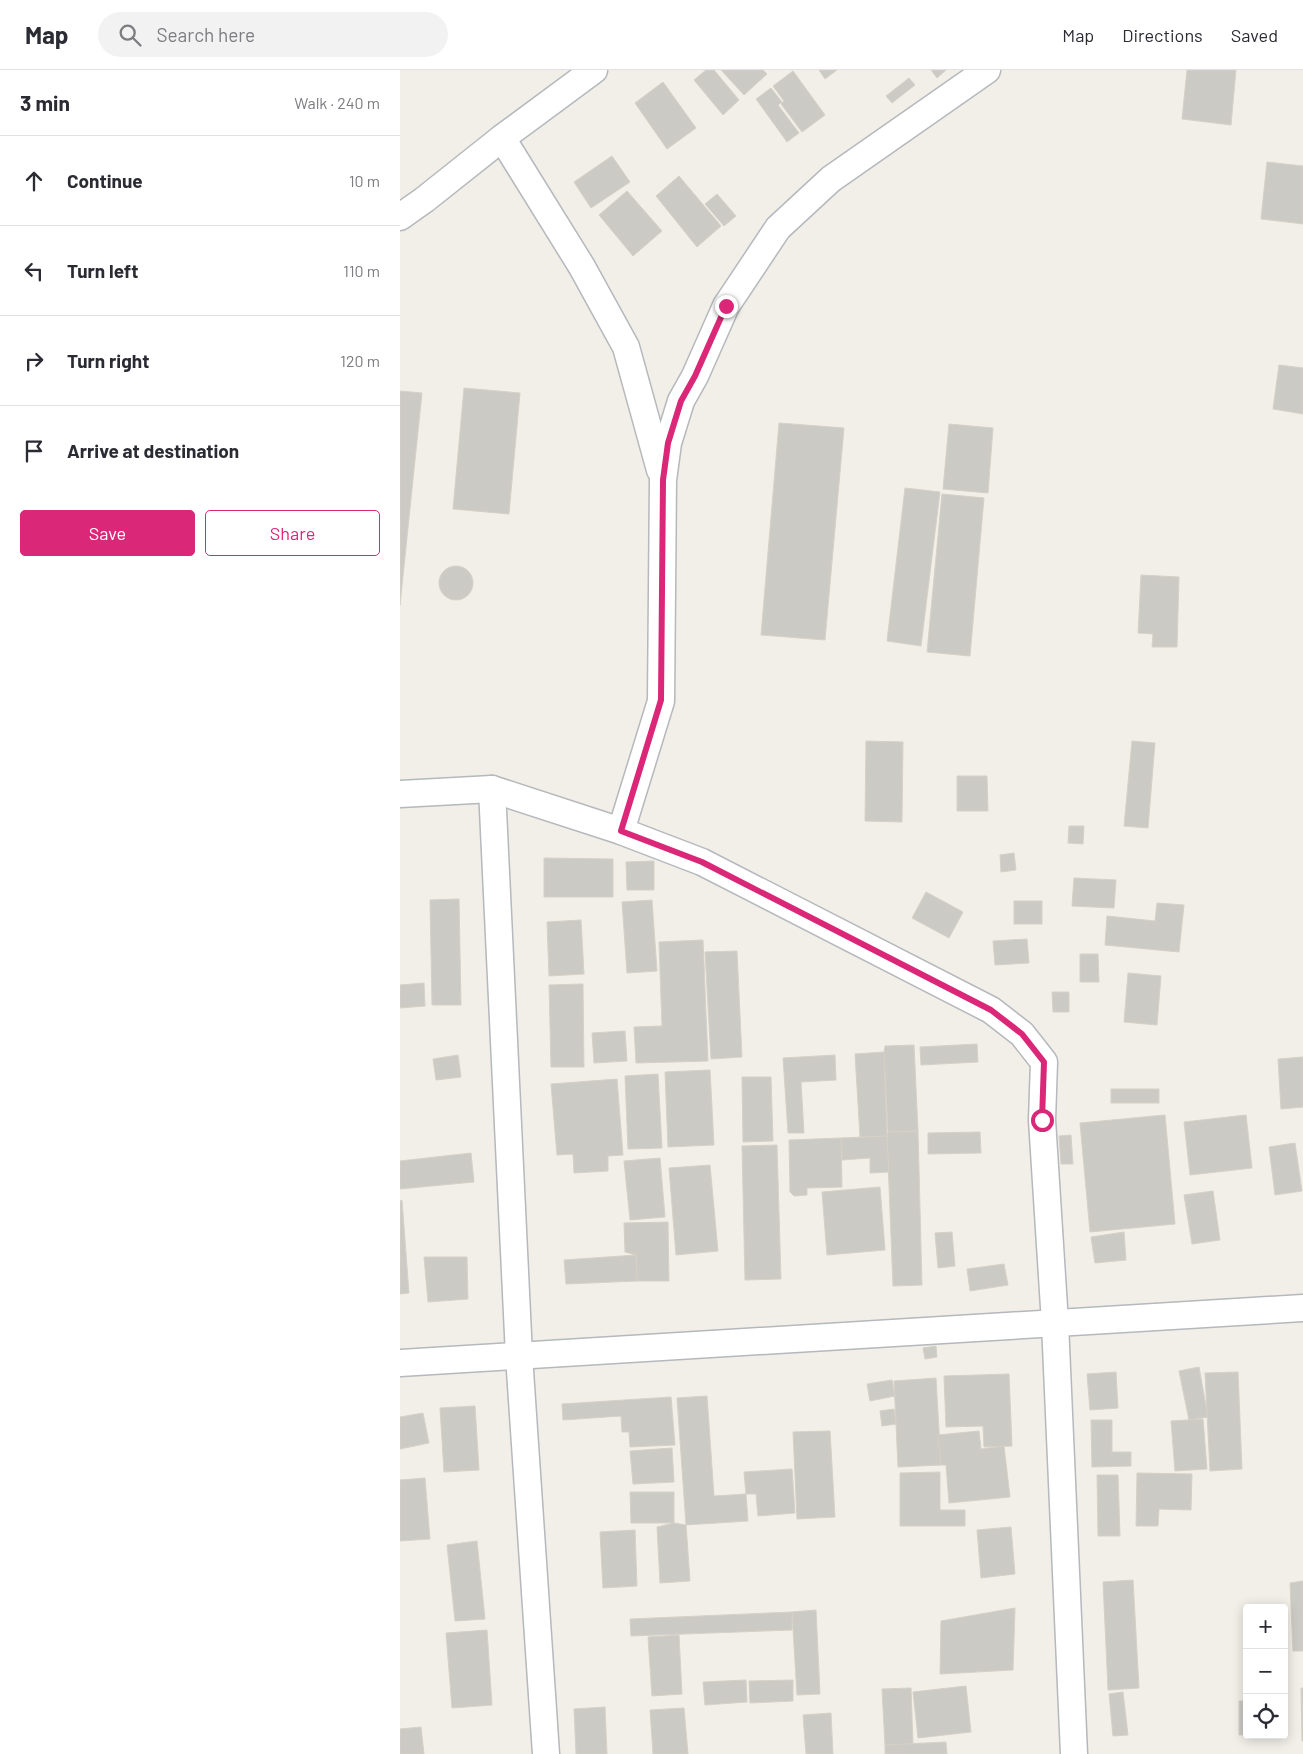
<!DOCTYPE html>
<meta charset="utf-8">
<style>
:root{--surface:#fff;--page:#f2f2f3;--text:#2b2b33;--muted:#7c7c81;--line:#e1e1e2;--accent:#db2777}
body{margin:0;font-family:Barlow,sans-serif;background:var(--page);color:var(--text)}
.controls{position:absolute;right:15px;bottom:15px;display:grid;overflow:hidden;border-radius:5px;box-shadow:0 2px 12px #0003}
.controls button{width:45px;height:45px;display:grid;place-items:center;padding:0;border:0;border-bottom:1px solid var(--line);background:var(--surface);color:var(--text);font:25px sans-serif}
.stop{position:absolute;width:15px;height:15px;margin:-11px;border:4px solid #db2777;border-radius:50%;background:#fff}
.stop.end{background:#db2777;border-color:#fff;box-shadow:0 1px 5px #0008}
.list{margin:0;padding:0;list-style:none}
h2{display:flex;justify-content:space-between;align-items:center;height:65px;margin:0;padding:0 20px;font-size:21px}
h2 small{font-size:16px;font-weight:400;color:var(--muted)}
.list li{display:grid;grid-template-columns:32px 1fr auto;gap:15px;align-items:center;box-sizing:border-box;height:90px;padding:0 20px;border-top:1px solid var(--line)}
.list b{display:block;font-size:19px;white-space:nowrap}
.list em{font-size:16px;font-style:normal;color:var(--muted)}
.actions{display:flex;gap:10px;padding:15px 20px}
.actions a{flex:1;padding:11px 0;border:1px solid var(--accent);border-radius:5px;text-align:center;font-size:18px;color:var(--accent)}
.actions .main{background:var(--accent);color:#fff}
.icon{flex:none;width:28px;height:28px;fill:none;stroke:currentColor;stroke-width:2;stroke-linecap:round;stroke-linejoin:round}
.map{position:relative;flex:none;width:903px;height:1684px;overflow:hidden}
header{display:flex;align-items:center;gap:30px;box-sizing:border-box;height:70px;padding:0 25px;background:var(--surface);border-bottom:1px solid var(--line)}
header strong{font-size:24px}
nav{display:flex;gap:28px;margin-inline-start:auto;font-size:18px}
.search{width:350px;height:45px;background:var(--page);display:flex;align-items:center;gap:12px;box-sizing:border-box;padding:0 18px;border-radius:28px;color:var(--muted);font-size:19px}
main{display:flex}
aside{flex:1;background:var(--surface)}
.map>svg:first-child{display:block}
.building{fill:#cccac5;stroke:#d6d1c6}
.lines{fill:none;stroke-linecap:round;stroke-linejoin:round}
.minor-casing{stroke:#b5b8bc;stroke-width:29}
.minor{stroke:#fff;stroke-width:26}
.route{stroke:#db2777;stroke-width:6}
</style>
<header>
<strong>Map</strong>
<div class="search"><svg class="icon" aria-label="search" viewBox="0 0 24 24"><circle cx="10" cy="10" r="6"/><path d="M15 15l6 6"/></svg>Search here</div>
<nav><a>Map</a><a>Directions</a><a>Saved</a></nav>
</header>
<main>
<aside>
<h2>3 min<small>Walk · 240 m</small></h2>
<ul class="list">
<li><svg class="icon" aria-label="ahead" viewBox="0 0 24 24"><path d="M12 20V5M6 11l6-6 6 6"/></svg><div><b>Continue</b></div><em>10 m</em></li>
<li><svg class="icon" aria-label="left" viewBox="0 0 24 24"><path d="M17 20v-9H6M10 6l-5 5 5 5"/></svg><div><b>Turn left</b></div><em>110 m</em></li>
<li><svg class="icon" aria-label="right" viewBox="0 0 24 24"><path d="M7 20v-9h11M14 6l5 5-5 5"/></svg><div><b>Turn right</b></div><em>120 m</em></li>
<li><svg class="icon" aria-label="arrive" viewBox="0 0 24 24"><path d="M6 21V4h12l-3 4 3 4H6"/></svg><div><b>Arrive at destination</b></div></li>
</ul>
<div class="actions"><a class="main">Save</a><a>Share</a></div>
</aside>
<div class="map">
<svg width="903" height="1684" viewBox="0 0 903 1684">
<rect width="100%" height="100%" fill="#f1efe8"/>
<g class="building">
<polygon points="306,0 314,0 339,30 323,45 294,10"/>
<polygon points="321,0 363,0 367,4 344,25"/>
<polygon points="419,0 437,0 425,9"/>
<polygon points="531,0 546,0 537,8"/>
<polygon points="787,0 836,0 831,55 782,49"/>
<polygon points="393,1 425,45 402,62 381,34 384,31 373,16"/>
<polygon points="509,8 515,15 492,33 486,26"/>
<polygon points="263,12 296,58 267,79 235,33"/>
<polygon points="371,18 382,32 378,35 399,63 387,72 356,29"/>
<polygon points="212,86 230,112 191,138 174,112"/>
<polygon points="867,92 903,96 903,154 861,149"/>
<polygon points="279,106 321,156 297,177 256,126"/>
<polygon points="227,121 262,161 233,186 199,145"/>
<polygon points="317,124 336,146 324,156 305,134"/>
<polygon points="879,295 903,298 903,344 873,339"/>
<polygon points="64,318 120,323 109,444 53,439"/>
<polygon points="0,321 22,323 0,535"/>
<polygon points="379,353 444,358 425,570 361,565"/>
<polygon points="549,354 593,358 588,423 543,419"/>
<polygon points="505,418 540,422 521,576 487,571"/>
<polygon points="542,424 584,428 570,586 527,582"/>
<circle cx="56" cy="513" r="17"/>
<polygon points="741,505 779,507 777,577 752,577 753,564 738,563"/>
<polygon points="466,671 503,672 502,752 465,751"/>
<polygon points="732,671 755,673 748,758 724,756"/>
<polygon points="557,706 587,706 588,741 557,741"/>
<polygon points="669,756 684,756 683,774 668,773"/>
<polygon points="614,783 616,800 601,802 600,785"/>
<polygon points="144,788 213,789 213,827 144,827"/>
<polygon points="254,791 254,820 227,820 226,792"/>
<polygon points="674,808 716,810 714,838 672,836"/>
<polygon points="526,822 563,842 549,868 512,848"/>
<polygon points="59,829 61,935 32,935 30,830"/>
<polygon points="252,830 257,901 227,903 222,832"/>
<rect x="614" y="831" width="28" height="23"/>
<polygon points="757,833 784,835 779,882 705,875 707,846 755,851"/>
<polygon points="181,850 184,904 149,906 147,852"/>
<polygon points="627,869 629,893 595,895 593,871"/>
<polygon points="303,870 308,991 236,993 234,957 262,956 259,872"/>
<polygon points="337,881 342,987 311,989 305,882"/>
<polygon points="680,884 698,884 699,912 680,912"/>
<polygon points="728,903 761,906 757,955 724,952"/>
<polygon points="24,913 25,936 0,938 0,915"/>
<polygon points="183,914 184,997 151,997 149,915"/>
<polygon points="652,922 669,922 669,942 653,942"/>
<polygon points="225,961 227,991 194,993 192,963"/>
<polygon points="577,974 578,992 521,995 520,977"/>
<polygon points="514,975 518,1061 488,1062 484,982 485,976"/>
<polygon points="484,982 487,1066 460,1067 455,984"/>
<polygon points="58,985 61,1007 36,1010 33,989"/>
<polygon points="435,985 436,1010 401,1012 404,1063 388,1063 383,988"/>
<polygon points="903,987 903,1037 881,1039 878,989"/>
<polygon points="310,1000 314,1075 268,1077 265,1002"/>
<polygon points="258,1004 262,1078 228,1079 225,1006"/>
<polygon points="342,1007 371,1007 373,1071 343,1072"/>
<polygon points="217,1009 223,1085 208,1086 208,1101 174,1103 173,1084 157,1085 151,1014"/>
<rect x="711" y="1019" width="48" height="14"/>
<polygon points="765,1045 775,1154 690,1162 680,1053"/>
<polygon points="846,1045 852,1098 790,1105 784,1052"/>
<polygon points="518,1061 522,1215 493,1216 487,1066 488,1062"/>
<polygon points="580,1062 581,1083 528,1084 528,1063"/>
<polygon points="671,1065 673,1094 661,1094 659,1066"/>
<polygon points="487,1066 489,1102 470,1103 470,1088 442,1090 441,1068"/>
<polygon points="441,1068 442,1117 407,1118 407,1125 394,1126 390,1122 389,1070"/>
<polygon points="895,1073 902,1121 875,1125 869,1077"/>
<polygon points="377,1075 381,1209 345,1210 342,1076"/>
<polygon points="71,1083 74,1112 0,1119 0,1091"/>
<polygon points="260,1088 265,1147 230,1150 224,1091"/>
<polygon points="310,1095 318,1181 276,1185 269,1098"/>
<polygon points="480,1117 485,1180 427,1185 422,1122"/>
<polygon points="813,1121 820,1170 792,1174 784,1125"/>
<polygon points="2,1130 9,1223 0,1224 0,1131"/>
<polygon points="268,1152 269,1211 237,1211 236,1185 225,1182 224,1153"/>
<polygon points="552,1162 555,1196 538,1198 535,1163"/>
<polygon points="724,1162 726,1190 695,1193 691,1167"/>
<polygon points="236,1185 237,1211 166,1214 164,1190"/>
<polygon points="24,1187 67,1187 68,1229 28,1232"/>
<polygon points="604,1194 608,1215 570,1221 567,1199"/>
<polygon points="536,1276 537,1287 525,1289 523,1278"/>
<polygon points="799,1297 808,1347 789,1350 779,1301"/>
<polygon points="716,1302 718,1338 690,1340 687,1304"/>
<polygon points="838,1302 842,1399 810,1401 805,1303"/>
<polygon points="609,1304 612,1376 584,1377 583,1356 546,1357 544,1306"/>
<polygon points="536,1308 541,1395 498,1397 494,1311"/>
<polygon points="492,1310 495,1326 470,1331 467,1314"/>
<polygon points="307,1326 314,1426 346,1424 348,1451 286,1455 277,1328"/>
<polygon points="271,1327 275,1375 230,1377 229,1362 222,1362 221,1346 163,1350 162,1334"/>
<polygon points="75,1336 79,1400 44,1402 40,1338"/>
<polygon points="494,1339 496,1354 482,1356 480,1341"/>
<polygon points="23,1343 29,1373 0,1379 0,1347"/>
<polygon points="803,1349 807,1399 775,1401 771,1351"/>
<polygon points="691,1350 712,1350 712,1382 731,1382 731,1396 692,1397"/>
<polygon points="430,1361 435,1447 397,1449 393,1362"/>
<polygon points="579,1361 581,1379 604,1376 610,1427 549,1433 546,1395 541,1395 538,1365"/>
<polygon points="272,1378 274,1412 233,1414 230,1381"/>
<polygon points="392,1399 395,1443 358,1446 356,1424 346,1424 344,1402"/>
<polygon points="540,1402 540,1440 565,1440 565,1456 500,1456 500,1403"/>
<polygon points="737,1403 792,1404 791,1440 759,1439 758,1456 736,1456"/>
<polygon points="697,1405 718,1405 720,1466 698,1466"/>
<polygon points="25,1408 30,1469 0,1471 0,1410"/>
<polygon points="230,1422 274,1422 274,1453 231,1453"/>
<polygon points="274,1453 286,1455 290,1511 260,1513 257,1457"/>
<polygon points="611,1457 615,1504 581,1508 577,1460"/>
<polygon points="235,1460 237,1516 203,1518 200,1462"/>
<polygon points="77,1471 85,1549 55,1551 47,1475"/>
<polygon points="733,1510 739,1618 708,1620 703,1512"/>
<polygon points="903,1511 903,1581 893,1581 890,1513"/>
<polygon points="615,1538 613,1600 540,1604 541,1551"/>
<polygon points="416,1540 420,1624 397,1625 392,1542"/>
<polygon points="392,1542 392,1560 231,1566 230,1549"/>
<polygon points="87,1560 92,1635 52,1638 46,1563"/>
<polygon points="279,1565 282,1624 252,1626 248,1567"/>
<polygon points="346,1610 347,1632 305,1635 303,1612"/>
<polygon points="393,1610 393,1631 350,1633 349,1611"/>
<polygon points="566,1616 571,1662 518,1668 513,1622"/>
<polygon points="511,1618 513,1674 485,1675 482,1619"/>
<polygon points="901,1618 903,1618 903,1671 902,1671"/>
<polygon points="723,1622 728,1665 713,1666 709,1624"/>
<polygon points="839,1631 847,1631 847,1665 872,1665 839,1665"/>
<polygon points="205,1637 207,1684 176,1684 174,1639"/>
<polygon points="284,1638 288,1684 253,1684 250,1640"/>
<polygon points="431,1643 433,1684 406,1684 403,1645"/>
<polygon points="21,1657 24,1684 0,1684 0,1659"/>
<polygon points="546,1672 547,1684 485,1684 485,1675"/>
</g>
<g class="lines">
<g class="minor-casing">
<g id="minor">
<polyline points="102,68 182,197 226,277 260,400"/>
<polyline points="0,147 24,130 102,68 194,0"/>
<polyline points="92,719 119,1286 146,1684"/>
<polyline points="0,724 92,719 221,761 302,792 591,940 622,964 644,992 642,1050 655,1253 674,1684"/>
<polyline points="221,761 261,631 263,410 268,373 281,331 295,306 326,236 378,158 431,109 587,0"/>
<polyline points="0,1293 903,1238"/>
</g>
</g>
<use href="#minor" class="minor"/>
</g>
<g class="lines">
<polyline class="route" points="326,236 295,306 281,331 268,373 263,410 261,630 221,761 302,792 591,940 622,964 644,992 642,1050"/>
</g>
</svg>
<div class="controls">
<button>+</button>
<button>−</button>
<button><svg class="icon" aria-label="locate" viewBox="0 0 24 24"><circle cx="12" cy="12" r="6"/><path d="M12 2v4M12 18v4M2 12h4M18 12h4"/></svg></button>
</div>
<div class="stop" style="left:642px;top:1050px"></div>
<div class="stop end" style="left:326px;top:236px"></div>
</div>
</main>
